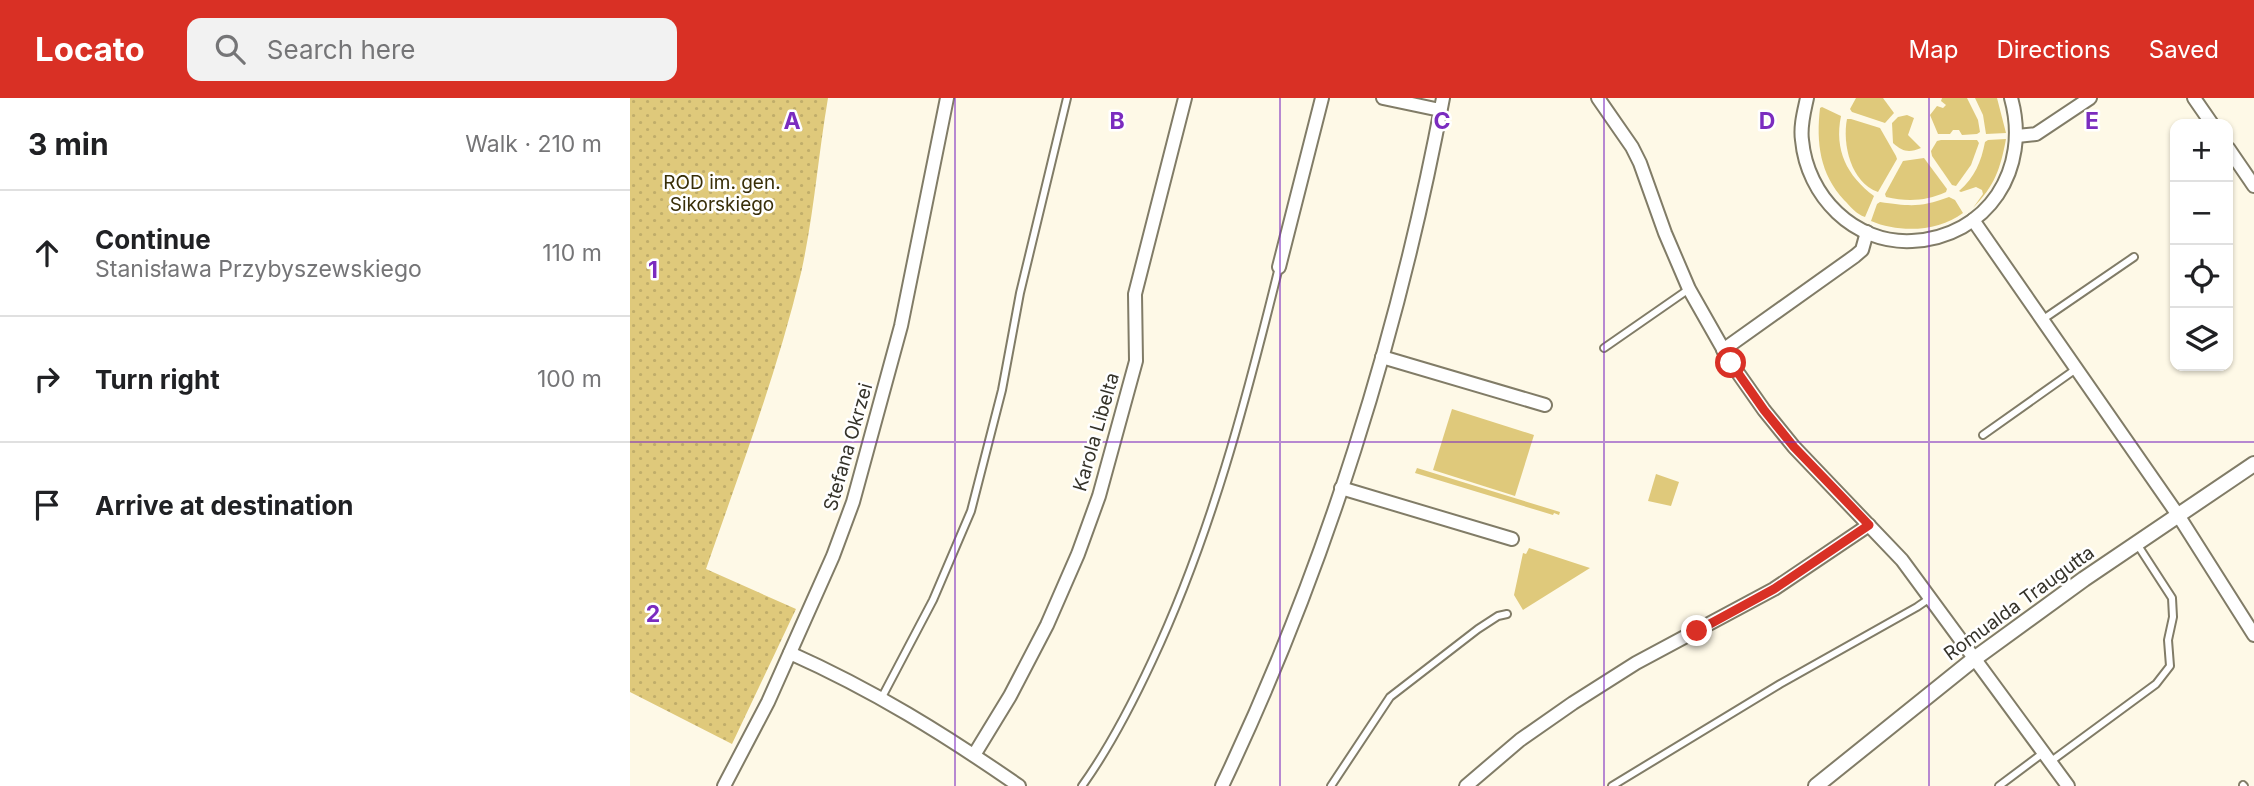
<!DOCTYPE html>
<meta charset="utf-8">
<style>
:root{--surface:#fff;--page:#f2f2f2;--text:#202124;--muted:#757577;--line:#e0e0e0;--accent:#d93025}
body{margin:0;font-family:Inter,sans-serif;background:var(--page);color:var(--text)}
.controls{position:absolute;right:21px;top:21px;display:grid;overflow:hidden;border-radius:14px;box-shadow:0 2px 5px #0004}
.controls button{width:63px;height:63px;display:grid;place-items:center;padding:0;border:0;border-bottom:2px solid var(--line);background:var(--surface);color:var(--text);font:35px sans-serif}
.stop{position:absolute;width:21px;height:21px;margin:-16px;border:5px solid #d93025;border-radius:50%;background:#fff}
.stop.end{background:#d93025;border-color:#fff;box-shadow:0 2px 7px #0008}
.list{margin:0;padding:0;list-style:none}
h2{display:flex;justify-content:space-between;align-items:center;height:91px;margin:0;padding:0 28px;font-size:30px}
h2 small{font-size:23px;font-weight:400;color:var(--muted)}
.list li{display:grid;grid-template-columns:46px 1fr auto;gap:21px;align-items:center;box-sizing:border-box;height:126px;padding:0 28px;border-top:2px solid var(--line)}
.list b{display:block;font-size:26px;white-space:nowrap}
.list p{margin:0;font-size:23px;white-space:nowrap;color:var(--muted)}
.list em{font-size:23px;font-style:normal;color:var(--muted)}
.icon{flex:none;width:38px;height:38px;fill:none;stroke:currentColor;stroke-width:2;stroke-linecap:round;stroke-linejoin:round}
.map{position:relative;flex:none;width:1624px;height:688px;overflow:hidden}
header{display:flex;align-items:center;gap:42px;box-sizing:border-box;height:98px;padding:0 35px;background:var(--accent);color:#fff}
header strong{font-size:33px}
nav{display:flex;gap:38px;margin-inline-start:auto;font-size:24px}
.search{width:490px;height:63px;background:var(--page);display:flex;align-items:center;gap:18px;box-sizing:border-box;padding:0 24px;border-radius:14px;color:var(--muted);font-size:26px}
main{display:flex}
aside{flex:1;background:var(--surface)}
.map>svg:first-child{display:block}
.green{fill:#dfc97b}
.garden{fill:url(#garden-dots)}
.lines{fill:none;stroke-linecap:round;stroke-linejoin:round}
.service-casing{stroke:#817c67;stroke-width:10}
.minor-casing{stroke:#817c67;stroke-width:16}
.tertiary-casing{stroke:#817c67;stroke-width:18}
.service{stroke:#fff;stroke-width:6}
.minor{stroke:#fff;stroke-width:12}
.tertiary{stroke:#fff;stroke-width:14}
.route{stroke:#d93025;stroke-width:9}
.grid{fill:none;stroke:#7b2cbf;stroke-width:2;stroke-opacity:0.55}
.labels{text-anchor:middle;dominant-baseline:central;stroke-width:5;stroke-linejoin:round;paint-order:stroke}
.park-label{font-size:19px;fill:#392f09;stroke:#fff}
.street-label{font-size:19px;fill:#35332a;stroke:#fff}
.grid-label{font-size:23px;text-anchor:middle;font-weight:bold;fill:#7b2cbf;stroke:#fff;stroke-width:5;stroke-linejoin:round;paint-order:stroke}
</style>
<header>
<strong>Locato</strong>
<div class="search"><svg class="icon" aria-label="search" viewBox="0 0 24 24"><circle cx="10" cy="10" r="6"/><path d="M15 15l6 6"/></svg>Search here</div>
<nav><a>Map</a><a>Directions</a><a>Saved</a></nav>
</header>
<main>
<aside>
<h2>3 min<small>Walk · 210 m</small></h2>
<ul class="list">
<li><svg class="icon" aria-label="ahead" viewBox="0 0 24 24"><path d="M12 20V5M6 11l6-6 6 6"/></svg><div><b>Continue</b><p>Stanisława Przybyszewskiego</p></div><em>110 m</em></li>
<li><svg class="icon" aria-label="right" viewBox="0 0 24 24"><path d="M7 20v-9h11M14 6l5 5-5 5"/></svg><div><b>Turn right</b></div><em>100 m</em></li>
<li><svg class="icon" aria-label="arrive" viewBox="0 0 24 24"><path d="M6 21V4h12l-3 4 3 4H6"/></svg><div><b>Arrive at destination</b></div></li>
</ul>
</aside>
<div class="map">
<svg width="1624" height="688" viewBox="0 0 1624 688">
<defs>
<pattern id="garden-dots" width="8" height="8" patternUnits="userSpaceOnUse" patternTransform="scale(1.75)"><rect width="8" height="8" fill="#dfc97b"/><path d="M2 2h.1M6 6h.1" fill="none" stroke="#c0ad6a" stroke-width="1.8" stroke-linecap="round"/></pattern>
</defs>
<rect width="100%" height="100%" fill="#fef9e7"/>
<g class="green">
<polygon points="1226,0 1253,0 1264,15 1255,25 1222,14 1220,11"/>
<polygon points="1312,0 1337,0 1348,22 1350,34 1347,36 1332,37 1329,32 1323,32 1320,36 1308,36 1300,17 1307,8 1313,10 1316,7 1311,3"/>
<polygon points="1345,0 1367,0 1376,35 1356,36 1353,17"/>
<path d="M1192 9 1211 18C1204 52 1217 78 1244 98L1235 119C1226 116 1221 109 1214 102 1190 76 1186 45 1190 10Z"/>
<path d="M1277 17 1284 20 1278 37 1291 50C1279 55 1273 54 1263 45L1262 25 1268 19Z"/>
<path d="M1221 21 1250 30 1266 58 1267 61 1248 94C1221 85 1212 46 1217 21Z"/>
<path d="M1376 41C1370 72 1365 87 1343 110L1353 96 1352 92 1346 89 1331 94 1329 93C1345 79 1351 64 1355 44L1358 42Z"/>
<polygon points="1311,42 1347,42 1349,45 1341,67 1326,88 1322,87 1302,58 1301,53 1307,43"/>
<path d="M1294 60 1317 91 1316 94C1296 103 1278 104 1256 99L1255 96 1273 63Z"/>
<path d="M1319 99 1325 102 1333 115C1308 134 1269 135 1241 123L1247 106 1250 104C1279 108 1290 110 1319 99Z"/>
<polygon points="822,311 904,337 885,398 803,372"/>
<polygon points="787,370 930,414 929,417 924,415 923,417 785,375"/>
<polygon points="1026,376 1049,384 1041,408 1018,403"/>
<polygon points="899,450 960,470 893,512 884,497 893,455 896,456"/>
</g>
<path class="garden" d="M0 0H198C188 58 184 117 171 175 147 275 110 373 76 471L166 511 102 646 0 594Z"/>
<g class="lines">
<g class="service-casing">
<g id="service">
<polyline points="1412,222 1504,159"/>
<polyline points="974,250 1059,191"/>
<polyline points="1353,337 1446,271"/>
<polyline points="252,599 303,502 341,413 372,292 390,195 437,0"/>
<polyline points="1420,664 1526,586 1540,568 1538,542 1543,519 1542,500 1507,446"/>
<polyline points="1613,687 1614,688"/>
<path d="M452 688C480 649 502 606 522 563 581 437 616 303 649 169"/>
<polyline points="701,688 760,599 848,531 868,518 877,516"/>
<polyline points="982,688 1150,586 1287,509 1300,500"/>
<polyline points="1369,688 1413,655"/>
</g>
</g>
<g class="minor-casing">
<g id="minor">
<polyline points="753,0 810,12"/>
<polyline points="968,0 1002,49 1010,65 1035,135 1059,191 1101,265 1134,312 1164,349 1272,462 1438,688"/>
<path d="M1177 0C1174 14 1170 28 1172 42 1177 98 1224 146 1282 143 1358 139 1401 71 1381 0"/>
<polyline points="1564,0 1582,26"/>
<polyline points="1387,38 1406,36 1460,0"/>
<polyline points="1598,50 1624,88"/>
<polyline points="1343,122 1548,417 1624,537"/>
<polyline points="649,169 692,0"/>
<polyline points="1093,252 1225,158 1232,152 1237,134"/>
<polyline points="752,259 915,307"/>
<polyline points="711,390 882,441"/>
<path d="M160 555C243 592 314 636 389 688"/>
<polyline points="344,657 380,598 417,527 448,456 469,398 506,263 505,196 555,0"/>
<polyline points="94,688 138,604 203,458 223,404 271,228 317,0"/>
<path d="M592 688C695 472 769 235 813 0"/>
<polyline points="836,688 890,642 943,605 1006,565 1144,491 1239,427"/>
</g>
</g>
<g class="tertiary-casing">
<polyline id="tertiary" points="1186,688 1344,561 1454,481 1624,366"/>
</g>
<use href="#service" class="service"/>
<use href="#minor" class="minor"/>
<use href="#tertiary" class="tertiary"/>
</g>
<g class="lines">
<polyline class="route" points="1067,533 1144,491 1239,427 1164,349 1134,312 1101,265"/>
</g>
<path class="grid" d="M325 0V688M650 0V688M974 0V688M1299 0V688M0 344H1624"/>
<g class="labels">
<g class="park-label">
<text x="92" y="84">ROD im. gen.<tspan x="92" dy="22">Sikorskiego</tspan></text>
</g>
<g class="street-label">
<text transform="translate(466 334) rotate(-74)">Karola Libelta</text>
<text transform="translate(218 349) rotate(-74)">Stefana Okrzei</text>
<text transform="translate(1389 505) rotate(-36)">Romualda Traugutta</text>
</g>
</g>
<g class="grid-label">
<text x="162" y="31">A</text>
<text x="487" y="31">B</text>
<text x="812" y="31">C</text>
<text x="1137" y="31">D</text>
<text x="1462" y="31">E</text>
<text x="23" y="180">1</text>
<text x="23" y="524">2</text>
</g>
</svg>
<div class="controls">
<button>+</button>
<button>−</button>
<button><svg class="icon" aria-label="locate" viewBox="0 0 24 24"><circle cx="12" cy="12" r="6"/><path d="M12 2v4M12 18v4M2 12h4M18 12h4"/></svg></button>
<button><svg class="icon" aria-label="layers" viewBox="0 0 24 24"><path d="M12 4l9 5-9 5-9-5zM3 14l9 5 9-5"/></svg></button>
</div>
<div class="stop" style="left:1101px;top:265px"></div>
<div class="stop end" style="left:1067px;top:533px"></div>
</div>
</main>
